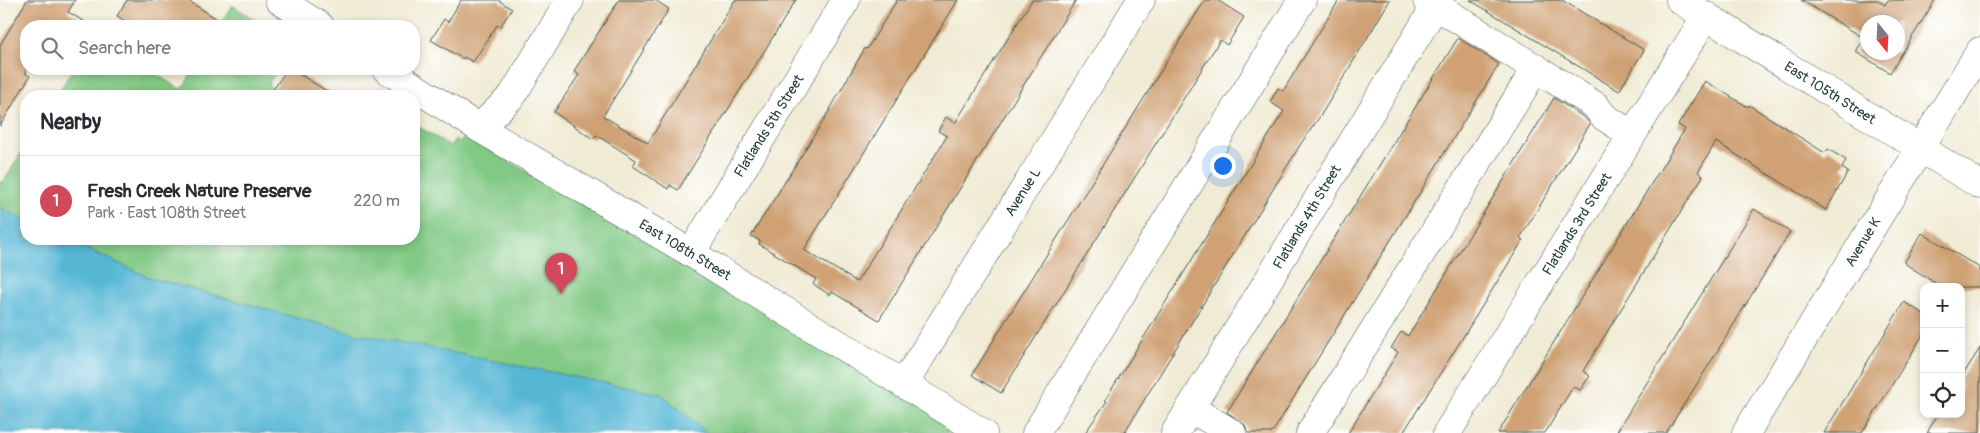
<!DOCTYPE html>
<meta charset="utf-8">
<style>
:root{--surface:#fff;--page:#f2f2f3;--text:#2b2b33;--muted:#7c7c81;--line:#e1e1e2;--accent:#d1495b}
body{margin:0;font-family:Pangolin,sans-serif;background:var(--page);color:var(--text)}
.controls{position:absolute;right:15px;bottom:15px;display:grid;overflow:hidden;border-radius:10px;box-shadow:0 2px 8px #0003}
.controls button{width:45px;height:45px;display:grid;place-items:center;padding:0;border:0;border-bottom:1px solid var(--line);background:var(--surface);color:var(--text);font:25px sans-serif}
.compass{position:absolute;left:1860px;top:15px;width:45px;height:45px;border-radius:50%;background:var(--surface);box-shadow:0 2px 8px #0003;rotate:162deg}
.you{position:absolute;left:1222px;top:165px;width:18px;height:18px;margin:-12px;border:4px solid #fff;border-radius:50%;background:#1a73e8;box-shadow:0 0 0 8px #1a73e833}
.badge{display:grid;place-items:center;width:32px;height:32px;border-radius:50%;background:var(--accent);color:#fff;font-size:16px;font-weight:700}
.pin{position:absolute;translate:-50% -41px;filter:drop-shadow(0 1px 2px #0008)}
.pin::after{content:'';position:absolute;top:26px;width:18px;height:15px;background:inherit;clip-path:polygon(0 0,100% 0,50% 100%)}
.list{margin:0;padding:0;list-style:none}
h2{display:flex;justify-content:space-between;align-items:center;height:65px;margin:0;padding:0 20px;font-size:21px}
h2 small{font-size:16px;font-weight:400;color:var(--muted)}
.list li{display:grid;grid-template-columns:32px 1fr auto;gap:15px;align-items:center;box-sizing:border-box;height:90px;padding:0 20px;border-top:1px solid var(--line)}
.list b{display:block;font-size:19px;white-space:nowrap}
.list p{margin:0;font-size:16px;white-space:nowrap;color:var(--muted)}
.list em{font-size:16px;font-style:normal;color:var(--muted)}
.icon{flex:none;width:28px;height:28px;fill:none;stroke:currentColor;stroke-width:2;stroke-linecap:round;stroke-linejoin:round}
.map{position:relative;flex:none;width:1980px;height:433px;overflow:hidden}
.search{position:absolute;background:var(--surface);box-shadow:0 2px 8px #0003;left:20px;top:20px;width:400px;height:55px;display:flex;align-items:center;gap:12px;box-sizing:border-box;padding:0 18px;border-radius:20px;color:var(--muted);font-size:19px}
.panel{position:absolute;background:var(--surface);box-shadow:0 2px 8px #0003;left:20px;top:90px;width:400px;height:155px;border-radius:20px}
.map>svg:first-child{display:block}
.green{fill:#82c985;stroke:#50835c}
.water{fill:#56b7d5;stroke:#3a7a84}
.building{fill:#cfa175;fill-rule:evenodd}
.lines{fill:none;stroke-linecap:round;stroke-linejoin:round}
.minor-casing{stroke:#3e574c;stroke-width:29}
.minor{stroke:#fff;stroke-width:28}
.labels{text-anchor:middle;dominant-baseline:central;stroke-width:5;stroke-linejoin:round;paint-order:stroke}
.street-label{font-size:14px;fill:#1f3d34;stroke:#fff}
</style>
<div class="map">
<svg width="1980" height="433" viewBox="0 0 1980 433">
<rect width="100%" height="100%" fill="#fff"/>
<filter id="ink" filterUnits="userSpaceOnUse"><feTurbulence type="fractalNoise" baseFrequency=".02" numOctaves="2"/><feDisplacementMap in="SourceGraphic" scale="10" xChannelSelector="R" yChannelSelector="G"/><feConvolveMatrix kernelMatrix="1 2 1 2 8 2 1 2 1" color-interpolation-filters="sRGB"/></filter>
<filter id="wash" filterUnits="userSpaceOnUse"><feTurbulence type="fractalNoise" baseFrequency=".0096" numOctaves="4" result="noise"/><feDisplacementMap in="SourceGraphic" scale="20" xChannelSelector="R" yChannelSelector="G"/><feGaussianBlur stdDeviation="1.12" result="paint"/><feColorMatrix in="noise" values="0 0 0 0 0 0 0 0 0 0 0 0 0 0 0 0 0 1.4 0 .05"/><feComposite in="paint" operator="in"/></filter>
<g filter="url(#wash)">
<rect width="100%" height="100%" fill="#f0ebd4"/>
<g class="green">
<polygon points="232,5 264,26 219,26"/>
<polygon points="73,69 147,69 182,90 194,69 278,69 268,84 272,88 267,96 56,96"/>
<polygon points="414,124 450,146 455,139 460,143 465,136 976,433 670,433 348,332 148,277 66,239 414,239"/>
<polygon points="26,145 26,220 0,208 0,181 3,183"/>
</g>
<polygon class="water" points="0,208 26,220 26,239 66,239 148,277 349,332 661,394 707,433 0,433"/>
<g id="blocks">
<g class="building">
<polygon points="27,0 75,0 68,12 92,26 26,26 26,74 30,76 0,126 0,45"/>
<polygon points="127,0 187,0 228,26 133,26 117,16"/>
<polygon points="461,0 498,0 512,9 500,27 497,25 473,62 464,57 463,59 431,40 444,19 448,22"/>
<polygon points="619,0 655,0 669,9 603,116 648,143 735,0 796,0 678,190 670,185 668,189 633,166 636,160 596,135 593,139 554,112 579,75 574,71"/>
<polygon points="897,0 958,0 804,250 857,282 947,136 938,131 946,117 955,123 1032,0 1076,0 879,320 832,292 830,295 813,284 816,279 759,244 760,241 751,236 825,118 865,48 867,49"/>
<polygon points="1205,0 1217,0 1244,17 1227,45 1220,40 1001,393 972,375"/>
<polygon points="1339,0 1390,0 1321,115 1302,142 1124,433 1085,433 1107,401 1105,400 1284,111 1270,102 1278,88 1283,91"/>
<polygon points="1470,0 1562,0 1644,50 1619,91"/>
<path d="M1801 0H1878L1885 5 1888 0H1935L1890 73 1856 52 1864 38ZM1868 22H1898V52H1868Z"/>
<polygon points="1458,38 1499,64 1272,433 1248,433 1245,425 1227,412"/>
<polygon points="287,69 291,69 335,96 269,96"/>
<polygon points="1705,81 1748,107 1749,105 1825,153 1828,149 1846,160 1842,168 1848,172 1826,210 1716,142 1698,172 1703,176 1583,371 1590,376 1580,390 1573,387 1545,433 1498,433 1685,129 1678,125"/>
<polygon points="1554,98 1585,118 1590,124 1520,238 1523,240 1468,329 1403,433 1348,433 1398,352 1391,348 1401,332 1408,336"/>
<polygon points="1754,209 1790,232 1712,360 1666,433 1616,433"/>
<polygon points="1922,233 1980,268 1980,287 1941,287 1904,263"/>
<polygon points="1904,302 1924,314 1924,333 1913,351 1862,433 1824,433"/>
<polygon points="1980,348 1980,433 1927,433 1938,414 1961,414 1961,378"/>
</g>
</g>
</g>
<g filter="url(#ink)">
<use href="#blocks" fill-opacity="0" stroke="#3e574c" stroke-width="1"/>
<g class="lines">
<g class="minor-casing">
<g id="minor">
<polyline points="279,0 320,26"/>
<polyline points="1427,0 1596,106 1603,116 1632,135"/>
<polyline points="1680,0 1980,185"/>
<polyline points="386,69 479,128 691,253 983,433"/>
<polyline points="479,128 512,96 570,0"/>
<polyline points="691,253 846,0"/>
<polyline points="904,384 1141,0"/>
<polyline points="1190,408 1232,433"/>
<polyline points="1036,433 1302,0"/>
<polyline points="1175,433 1439,0"/>
<polyline points="1310,433 1536,68"/>
<polyline points="1447,433 1706,16"/>
<polyline points="1746,433 1980,51"/>
</g>
</g>
<use href="#minor" class="minor"/>
</g>
</g>
<g class="labels">
<g class="street-label">
<text transform="translate(1830 93) rotate(32)">East 105th Street</text>
<text transform="translate(769 126) rotate(-58)">Flatlands 5th Street</text>
<text transform="translate(1023 192) rotate(-58)">Avenue L</text>
<text transform="translate(1307 217) rotate(-59)">Flatlands 4th Street</text>
<text transform="translate(1577 224) rotate(-58)">Flatlands 3rd Street</text>
<text transform="translate(1863 242) rotate(-59)">Avenue K</text>
<text transform="translate(685 250) rotate(31)">East 108th Street</text>
</g>
</g>
</svg>
<div class="controls">
<button>+</button>
<button>−</button>
<button><svg class="icon" aria-label="locate" viewBox="0 0 24 24"><circle cx="12" cy="12" r="6"/><path d="M12 2v4M12 18v4M2 12h4M18 12h4"/></svg></button>
</div>
<svg class="compass" viewBox="-18 -18 36 36"><path d="M0-13l5 13h-10z" fill="#e53935"/><path d="M0 13l5-13h-10z" fill="#7c7c81"/></svg>
<div class="you"></div>
<div class="pin badge" style="left:561px;top:294px">1</div>
<div class="search"><svg class="icon" aria-label="search" viewBox="0 0 24 24"><circle cx="10" cy="10" r="6"/><path d="M15 15l6 6"/></svg>Search here</div>
<section class="panel">
<h2>Nearby<small></small></h2>
<ul class="list">
<li><span class="badge">1</span><div><b>Fresh Creek Nature Preserve</b><p>Park · East 108th Street</p></div><em>220 m</em></li>
</ul>
</section>
</div>
